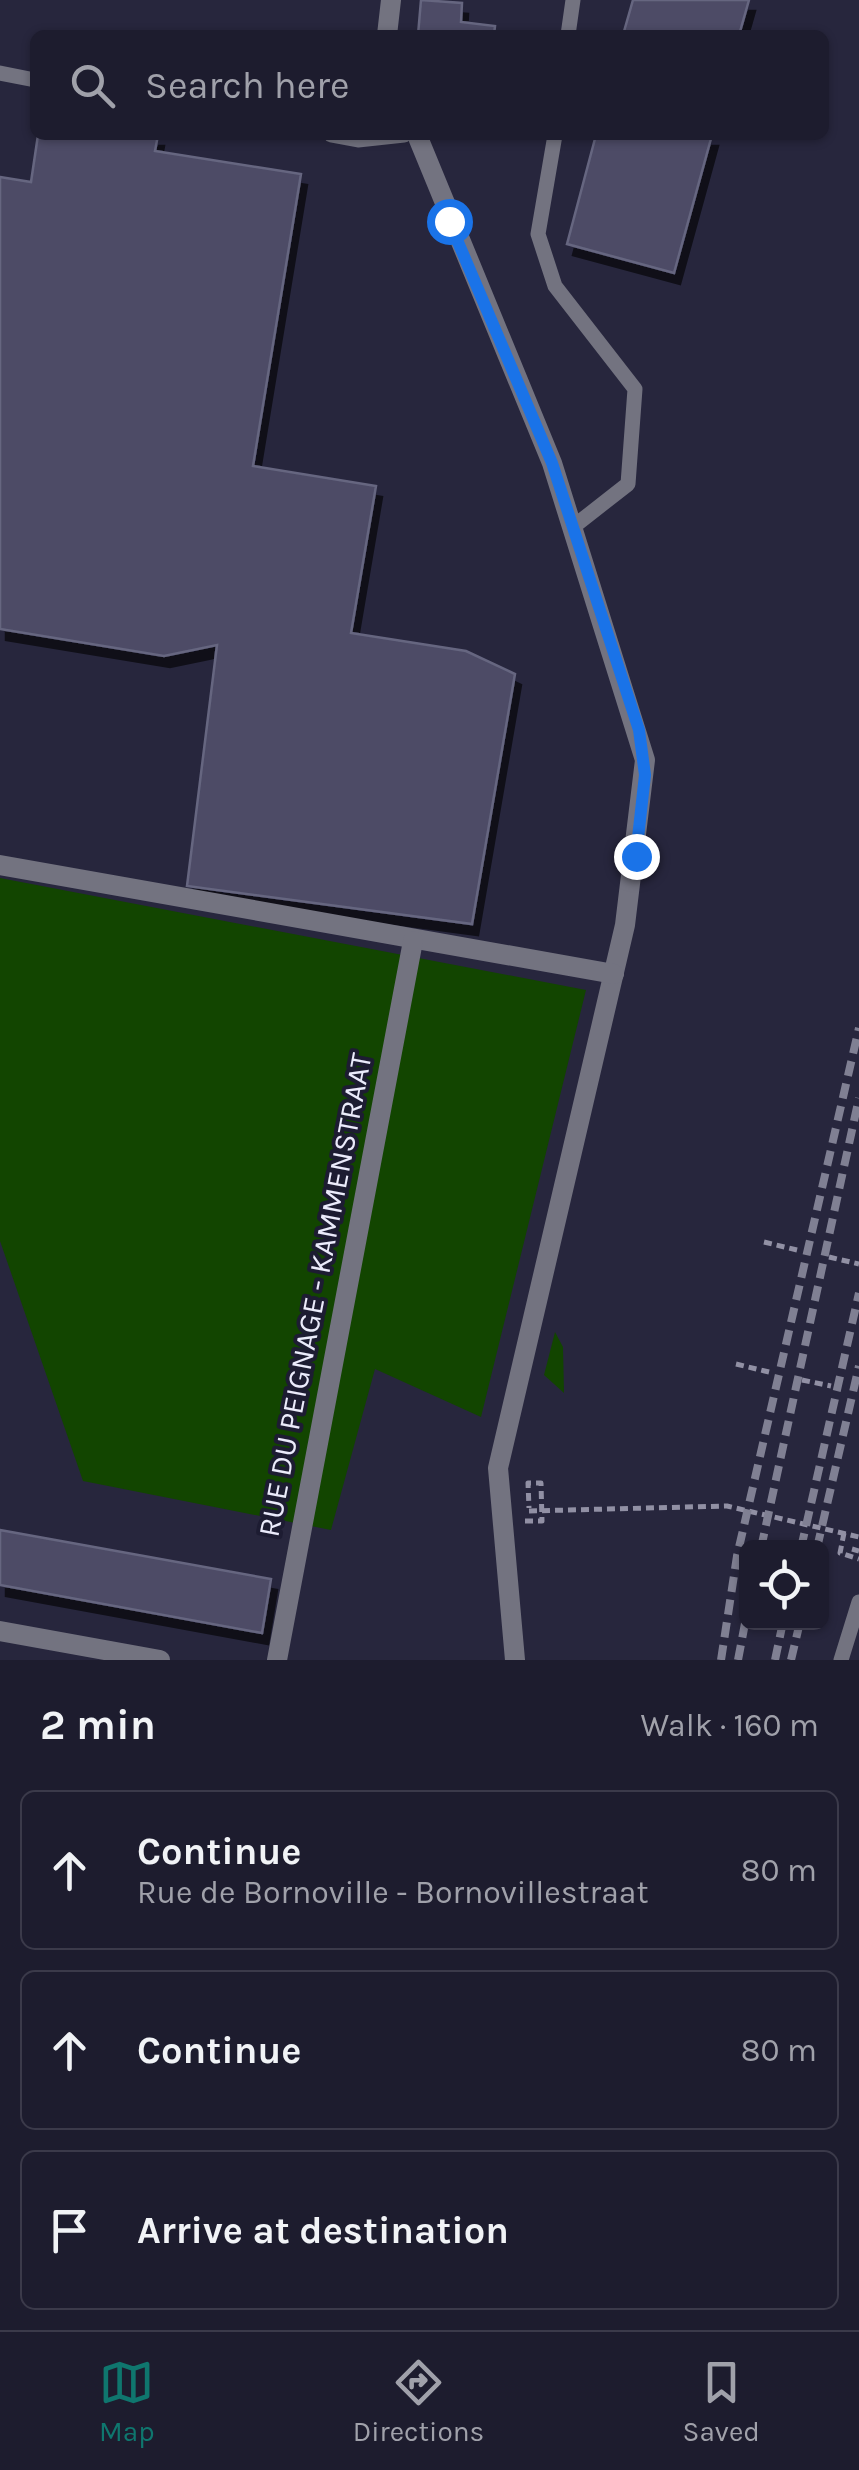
<!DOCTYPE html>
<meta charset="utf-8">
<style>
:root{--surface:#1d1c2e;--page:#252536;--text:#f1f3f6;--muted:#a0a1aa;--line:#3b3a4a;--accent:#0f766e}
body{margin:0;font-family:Karla,sans-serif;background:var(--page);color:var(--text)}
.controls{position:absolute;right:30px;bottom:30px;display:grid;overflow:hidden;border-radius:15px;box-shadow:0 2px 8px #0004}
.controls button{width:90px;height:90px;display:grid;place-items:center;padding:0;border:0;border-bottom:2px solid var(--line);background:var(--surface);color:var(--text);font:50px sans-serif}
.stop{position:absolute;width:30px;height:30px;margin:-22px;border:8px solid #1a73e8;border-radius:50%;background:#fff}
.stop.end{background:#1a73e8;border-color:#fff;box-shadow:0 2px 10px #0008}
.list{margin:0;padding:0;list-style:none}
h2{display:flex;justify-content:space-between;align-items:center;height:130px;margin:0;padding:0 40px;font-size:42px}
h2 small{font-size:32px;font-weight:400;color:var(--muted)}
.list li{display:grid;grid-template-columns:65px 1fr auto;gap:30px;align-items:center;box-sizing:border-box;height:160px;margin:0 20px 20px;padding:0 20px;border:2px solid var(--line);border-radius:15px}
.list b{display:block;font-size:38px;white-space:nowrap}
.list p{margin:0;font-size:32px;white-space:nowrap;color:var(--muted)}
.list em{font-size:32px;font-style:normal;color:var(--muted)}
.icon{flex:none;width:55px;height:55px;fill:none;stroke:currentColor;stroke-width:2;stroke-linecap:round;stroke-linejoin:round}
.map{position:relative;flex:none;width:859px;height:1660px;overflow:hidden}
.search{position:absolute;background:var(--surface);box-shadow:0 2px 8px #0004;left:30px;right:30px;top:30px;height:110px;display:flex;align-items:center;gap:25px;box-sizing:border-box;padding:0 35px;border-radius:15px;color:var(--muted);font-size:38px}
.sheet{height:670px;background:var(--surface)}
nav{display:flex;justify-content:space-around;align-items:center;box-sizing:border-box;height:140px;border-top:2px solid var(--line);background:var(--surface);font-size:28px;color:var(--muted)}
nav a{display:grid;justify-items:center;gap:5px}
nav .on{color:var(--accent)}
.map>svg:first-child{display:block}
.green{fill:#124500}
.building{fill:#4d4c66;stroke:#666680;stroke-width:2.5;filter:url(#shadow)}
.lines{fill:none;stroke-linecap:round;stroke-linejoin:round}
.path{stroke:#9190a4;stroke-width:5;stroke-dasharray:8 5;stroke-linecap:butt}
.lane{stroke:#737380;stroke-width:15}
.street{stroke:#737380;stroke-width:20}
.rail{stroke:#808093;stroke-width:8;stroke-dasharray:15 8;stroke-linecap:butt}
.route{stroke:#1a73e8;stroke-width:12}
.labels{text-anchor:middle;dominant-baseline:central;stroke-width:8;stroke-linejoin:round;paint-order:stroke}
.street-label{font-size:30px;fill:#ebebfb;stroke:#1d1c32}
</style>
<div class="map">
<svg width="859" height="1660" viewBox="0 0 859 1660">
<defs>
<filter id="shadow"><feDropShadow dx="6" dy="11" stdDeviation="0" flood-color="#0009"/></filter>
</defs>
<rect width="100%" height="100%" fill="#27263d"/>
<g class="green">
<polygon points="0,878 586,990 481,1417 375,1369 331,1530 83,1481 0,1241"/>
<polygon points="555,1332 563,1347 564,1393 544,1375"/>
</g>
<g class="building">
<polygon points="421,0 462,3 461,22 495,26 494,35 418,35"/>
<polygon points="633,0 749,0 739,35 623,35"/>
<polygon points="38,135 158,135 155,151 301,174 253,466 376,486 351,633 466,651 515,674 472,924 187,886 217,645 164,656 0,629 0,177 31,182"/>
<polygon points="596,135 712,135 674,273 567,244"/>
<polygon points="0,1530 271,1579 262,1633 0,1585"/>
</g>
<g class="lines">
<g class="path">
<polyline points="764,1242 801,1251"/>
<polyline points="829,1257 859,1264"/>
<polyline points="736,1364 773,1373"/>
<polyline points="802,1380 831,1386"/>
<polyline points="529,1511 727,1506 859,1537"/>
<polyline points="525,1521 542,1521 541,1483 528,1483 529,1508"/>
<polyline points="844,1533 840,1553 859,1559"/>
<polyline points="852,1549 859,1551"/>
</g>
<g class="lane">
<polyline points="568,35 573,0"/>
<polyline points="0,73 35,80"/>
<polyline points="331,135 358,140 404,135"/>
<polyline points="555,135 538,234 555,286 635,389 628,484 573,527"/>
<polyline points="841,1660 859,1602"/>
</g>
<g class="street">
<polyline points="387,35 391,0"/>
<polyline points="417,135 552,463 645,760 625,925 498,1468 515,1660"/>
<polyline points="0,865 614,974"/>
<polyline points="0,1631 160,1660"/>
<polyline points="277,1660 413,941"/>
</g>
<g class="rail">
<polyline points="761,1548 859,1098"/>
<polyline points="801,1548 859,1293"/>
<polyline points="817,1548 859,1366"/>
<polyline points="721,1660 737,1556 859,1028"/>
<polyline points="738,1660 746,1618"/>
<polyline points="775,1660 783,1622"/>
<polyline points="791,1660 800,1622"/>
</g>
</g>
<g class="lines">
<polyline class="route" points="449,221 552,463 639,730 645,775 636,856"/>
</g>
<g class="labels">
<g class="street-label">
<text transform="translate(315 1295) rotate(-79)">RUE DU PEIGNAGE - KAMMENSTRAAT</text>
</g>
</g>
</svg>
<div class="controls">
<button><svg class="icon" aria-label="locate" viewBox="0 0 24 24"><circle cx="12" cy="12" r="6"/><path d="M12 2v4M12 18v4M2 12h4M18 12h4"/></svg></button>
</div>
<div class="stop" style="left:449px;top:221px"></div>
<div class="stop end" style="left:636px;top:856px"></div>
<div class="search"><svg class="icon" aria-label="search" viewBox="0 0 24 24"><circle cx="10" cy="10" r="6"/><path d="M15 15l6 6"/></svg>Search here</div>
</div>
<section class="sheet">
<h2>2 min<small>Walk · 160 m</small></h2>
<ul class="list">
<li><svg class="icon" aria-label="ahead" viewBox="0 0 24 24"><path d="M12 20V5M6 11l6-6 6 6"/></svg><div><b>Continue</b><p>Rue de Bornoville - Bornovillestraat</p></div><em>80 m</em></li>
<li><svg class="icon" aria-label="ahead" viewBox="0 0 24 24"><path d="M12 20V5M6 11l6-6 6 6"/></svg><div><b>Continue</b></div><em>80 m</em></li>
<li><svg class="icon" aria-label="arrive" viewBox="0 0 24 24"><path d="M6 21V4h12l-3 4 3 4H6"/></svg><div><b>Arrive at destination</b></div></li>
</ul>
</section>
<nav>
<a class="on"><svg class="icon" aria-label="map" viewBox="0 0 24 24"><path d="M3 6l6-2 6 2 6-2v14l-6 2-6-2-6 2zM9 4v14M15 6v14"/></svg>Map</a>
<a><svg class="icon" aria-label="directions" viewBox="0 0 24 24"><path d="M12 3l9 9-9 9-9-9zM9 14v-3h6M13 9l2 2-2 2"/></svg>Directions</a>
<a><svg class="icon" aria-label="saved" viewBox="0 0 24 24"><path d="M7 4h10v16l-5-4-5 4z"/></svg>Saved</a>
</nav>
